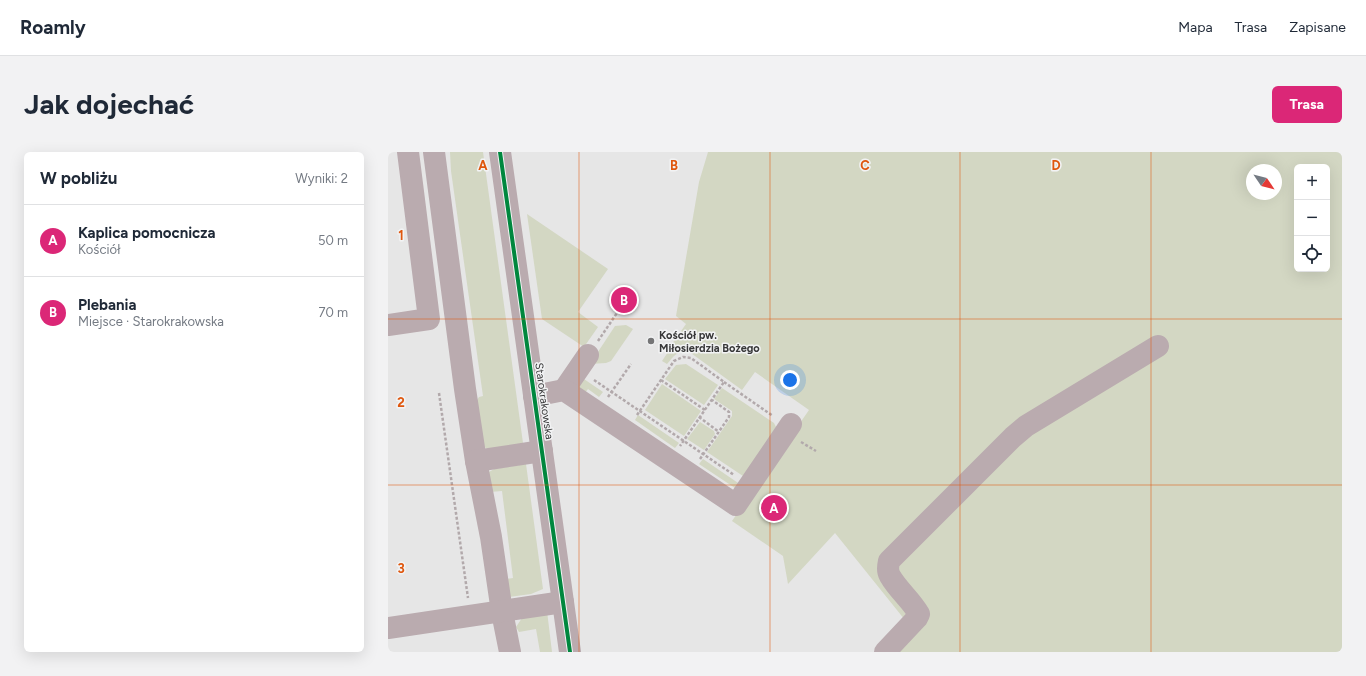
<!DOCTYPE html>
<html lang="pl">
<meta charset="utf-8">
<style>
:root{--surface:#fff;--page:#f2f2f3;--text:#1f2937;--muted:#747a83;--line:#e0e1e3;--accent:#db2777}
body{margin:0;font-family:Figtree,sans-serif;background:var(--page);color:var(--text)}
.controls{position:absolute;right:12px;top:12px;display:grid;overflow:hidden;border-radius:6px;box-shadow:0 4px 16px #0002}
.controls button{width:36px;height:36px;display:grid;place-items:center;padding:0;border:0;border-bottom:1px solid var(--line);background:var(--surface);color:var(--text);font:20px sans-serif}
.compass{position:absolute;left:858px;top:12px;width:36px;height:36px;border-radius:50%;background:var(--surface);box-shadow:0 4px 16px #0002;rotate:125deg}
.you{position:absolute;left:402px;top:228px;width:14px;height:14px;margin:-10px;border:3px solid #fff;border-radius:50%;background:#1a73e8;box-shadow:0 0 0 6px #1a73e833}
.badge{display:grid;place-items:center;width:26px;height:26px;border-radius:50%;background:var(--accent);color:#fff;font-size:13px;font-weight:700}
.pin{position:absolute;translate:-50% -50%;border:2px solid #fff;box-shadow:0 1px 4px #0006}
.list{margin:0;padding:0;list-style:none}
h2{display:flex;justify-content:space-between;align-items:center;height:52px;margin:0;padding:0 16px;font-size:17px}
h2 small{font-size:13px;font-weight:400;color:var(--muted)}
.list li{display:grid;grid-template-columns:26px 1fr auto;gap:12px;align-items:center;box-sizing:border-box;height:72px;padding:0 16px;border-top:1px solid var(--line)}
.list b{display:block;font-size:15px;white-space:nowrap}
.list p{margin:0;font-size:13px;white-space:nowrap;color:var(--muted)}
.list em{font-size:13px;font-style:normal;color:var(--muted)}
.icon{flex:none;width:22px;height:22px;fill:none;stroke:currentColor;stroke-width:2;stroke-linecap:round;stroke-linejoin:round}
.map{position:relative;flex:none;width:954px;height:500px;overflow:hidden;border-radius:6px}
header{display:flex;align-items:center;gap:24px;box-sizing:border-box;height:56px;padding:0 20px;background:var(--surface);border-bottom:1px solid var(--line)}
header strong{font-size:19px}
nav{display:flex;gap:22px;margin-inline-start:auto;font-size:14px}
.intro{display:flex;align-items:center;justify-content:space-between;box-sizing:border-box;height:96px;padding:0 24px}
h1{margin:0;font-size:28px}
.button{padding:10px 18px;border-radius:6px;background:var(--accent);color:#fff;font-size:14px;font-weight:700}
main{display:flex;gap:24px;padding:0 24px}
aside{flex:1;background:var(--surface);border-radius:6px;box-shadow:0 4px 16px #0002}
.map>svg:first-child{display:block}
.green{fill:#d3d7c3;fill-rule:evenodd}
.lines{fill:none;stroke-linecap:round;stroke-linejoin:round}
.path{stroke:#b2a9ab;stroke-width:2.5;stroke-dasharray:3 2;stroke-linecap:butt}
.minor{stroke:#baabaf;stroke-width:22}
.cycleway-casing{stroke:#f2f3f4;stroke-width:6}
.cycleway{stroke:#00873e;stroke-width:4}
.grid{fill:none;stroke:#df570e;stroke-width:1;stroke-opacity:0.55}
.poi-dot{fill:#757576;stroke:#f2f3f4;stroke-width:1.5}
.labels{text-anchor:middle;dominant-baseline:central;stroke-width:3;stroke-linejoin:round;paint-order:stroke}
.poi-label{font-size:11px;font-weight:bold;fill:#383839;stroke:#f2f3f4;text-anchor:start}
.street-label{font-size:11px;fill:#383839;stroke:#f2f3f4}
.grid-label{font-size:13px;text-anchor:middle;font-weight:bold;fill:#df570e;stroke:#f2f3f4;stroke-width:3;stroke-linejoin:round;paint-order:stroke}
</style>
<header>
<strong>Roamly</strong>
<nav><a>Mapa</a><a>Trasa</a><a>Zapisane</a></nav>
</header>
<div class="intro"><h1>Jak dojechać</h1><a class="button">Trasa</a></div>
<main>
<aside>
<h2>W pobliżu<small>Wyniki: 2</small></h2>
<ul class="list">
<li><span class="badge">A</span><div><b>Kaplica pomocnicza</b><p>Kościół</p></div><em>50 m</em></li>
<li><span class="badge">B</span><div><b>Plebania</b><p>Miejsce · Starokrakowska</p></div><em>70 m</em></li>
</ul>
</aside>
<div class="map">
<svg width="954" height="500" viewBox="0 0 954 500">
<rect width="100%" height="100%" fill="#e6e6e6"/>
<g class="green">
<polygon points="62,0 95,0 135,291 129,296 104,299 94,294 87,251 91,245 95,244 63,19"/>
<path d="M320 0H954V500H507L525 478 447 381 400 432 395 404 344 369 421 258 367 220 354 238 300 199C289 199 286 204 279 212L274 209 280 200 279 199 298 172 288 164 311 30ZM909 15H939V117H909ZM864 18H888V42H864Z"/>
<polygon points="139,62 220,117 190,160 210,175 196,195 154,167"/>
<polygon points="238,173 245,177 223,209 218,211 202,212 227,174"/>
<polygon points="298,212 330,233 316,253 277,227 288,213"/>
<polygon points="193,225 215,240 211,245 200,237 194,245 184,238"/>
<polygon points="274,232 313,259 296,284 257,258"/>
<polygon points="334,236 386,271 388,275 358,326 319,300 344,264 344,259 326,247"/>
<polygon points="250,263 291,291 287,296 247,268"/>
<polygon points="312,270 326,279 327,282 316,298 299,287"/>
<polygon points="315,307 356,335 353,340 311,312"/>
<polygon points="138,312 155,437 143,442 121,445 117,427 125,426 114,339 102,340 101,320 106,317"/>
<polygon points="159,459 164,500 152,500 148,477 131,480 128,475 134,466"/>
</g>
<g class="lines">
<g class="path">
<polyline points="210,189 231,158"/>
<polyline points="206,228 346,323"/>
<polyline points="273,228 317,258"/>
<polyline points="336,230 385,264"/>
<polyline points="51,241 80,446"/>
<polyline points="220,245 243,212"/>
<polyline points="249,263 286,209 295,205 303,206 336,230 292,294"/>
<polyline points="311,265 331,280"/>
<polyline points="413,290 428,299"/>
<polyline points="312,307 341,265 341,260 324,248"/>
</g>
<g class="minor">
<polyline points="46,0 77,237 88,309 103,385 114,460 122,500"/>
<polyline points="112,0 182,500"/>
<polyline points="0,173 41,167 20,0"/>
<polyline points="176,238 200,203"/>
<polyline points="146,244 176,238 348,353 403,272"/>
<polyline points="88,309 154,299"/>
<polyline points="0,476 175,450"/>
<path d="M497 500 529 466 531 462C523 448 510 438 502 424 499 419 500 414 501 409L625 285 638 274 770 194"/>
</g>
<g class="cycleway-casing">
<polyline id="cycleway" points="112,0 182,500"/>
</g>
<use href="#cycleway" class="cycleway"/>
</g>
<path class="grid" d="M191 0V500M382 0V500M572 0V500M763 0V500M0 167H954M0 333H954"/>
<circle class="poi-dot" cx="263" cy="189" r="4"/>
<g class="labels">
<g class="poi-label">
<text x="271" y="183">Kościół pw.<tspan x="271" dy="13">Miłosierdzia Bożego</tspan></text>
</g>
<g class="street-label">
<text transform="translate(156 249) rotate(82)">Starokrakowska</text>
</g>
</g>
<g class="grid-label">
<text x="95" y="18">A</text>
<text x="286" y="18">B</text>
<text x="477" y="18">C</text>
<text x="668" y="18">D</text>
<text x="13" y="88">1</text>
<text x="13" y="255">2</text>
<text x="13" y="421">3</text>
</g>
</svg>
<div class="controls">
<button>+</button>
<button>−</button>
<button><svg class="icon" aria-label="locate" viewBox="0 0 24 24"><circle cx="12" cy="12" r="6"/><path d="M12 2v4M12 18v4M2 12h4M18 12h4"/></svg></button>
</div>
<svg class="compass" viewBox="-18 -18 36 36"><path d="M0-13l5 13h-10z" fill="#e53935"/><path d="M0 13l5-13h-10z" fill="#747a83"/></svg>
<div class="you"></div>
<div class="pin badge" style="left:386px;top:356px">A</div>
<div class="pin badge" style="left:236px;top:148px">B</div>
</div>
</main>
